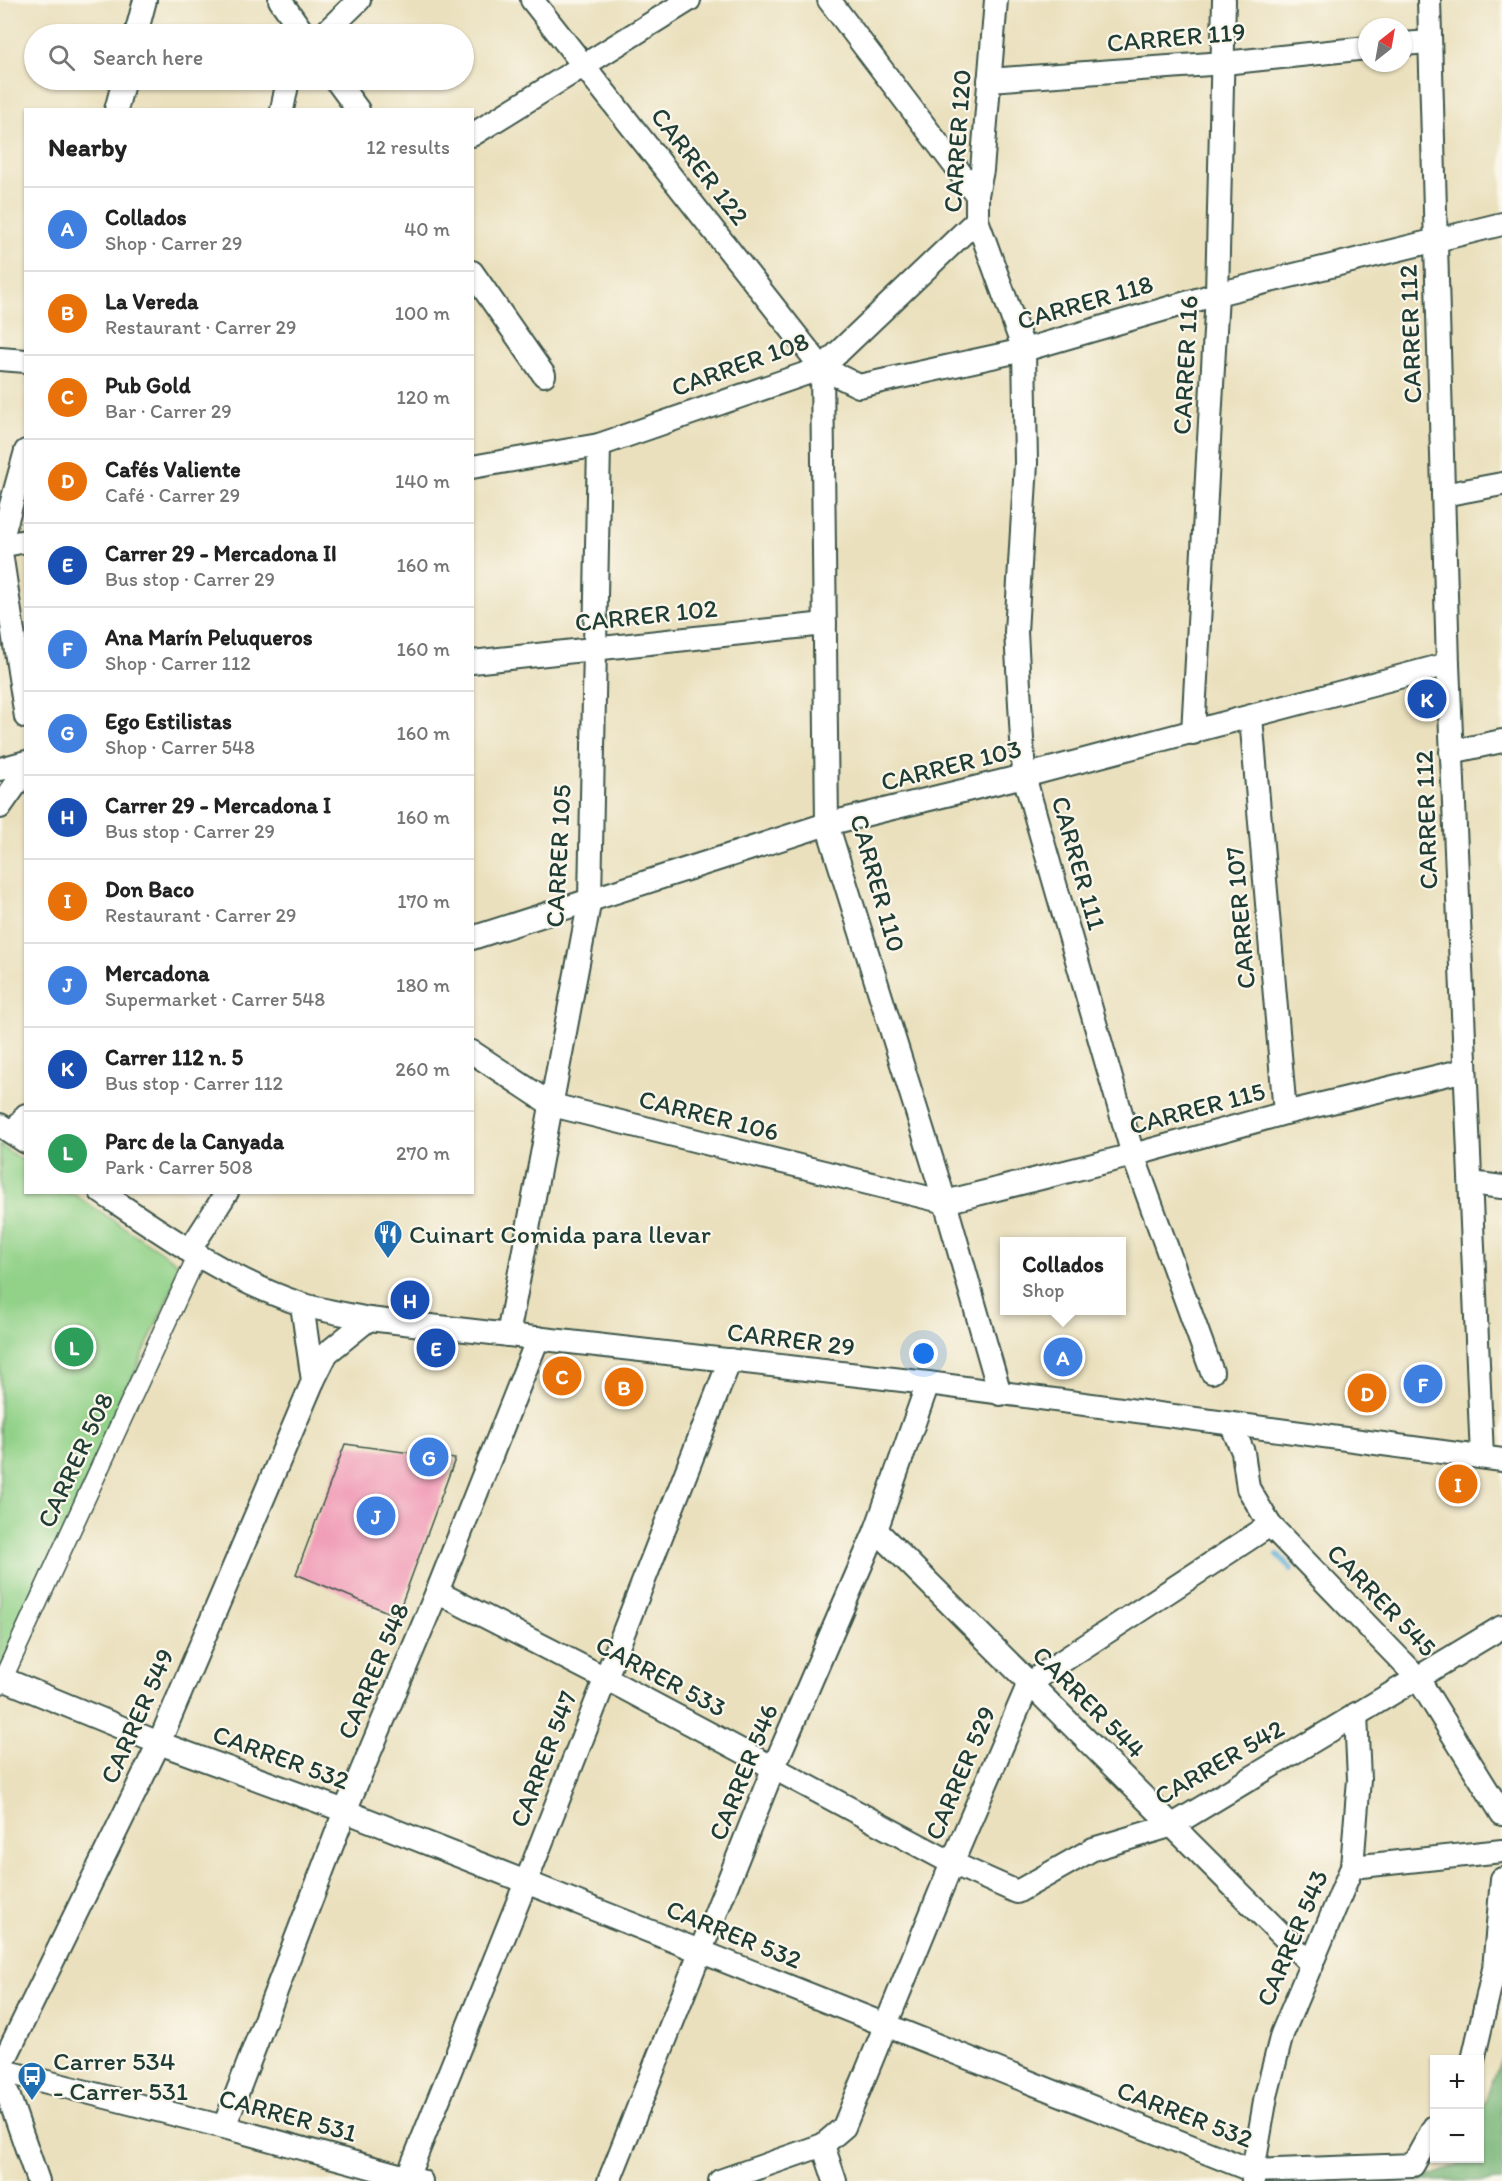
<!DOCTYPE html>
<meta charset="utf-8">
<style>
:root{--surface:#fff;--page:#f6f6f6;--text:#222;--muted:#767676;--line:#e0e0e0;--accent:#0b8043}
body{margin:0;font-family:Itim,sans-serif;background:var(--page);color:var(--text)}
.controls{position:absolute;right:18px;bottom:18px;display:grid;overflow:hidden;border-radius:0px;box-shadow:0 2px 4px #0004}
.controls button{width:54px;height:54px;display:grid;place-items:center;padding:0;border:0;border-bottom:2px solid var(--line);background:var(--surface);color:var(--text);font:30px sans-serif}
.compass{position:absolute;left:1358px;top:18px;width:54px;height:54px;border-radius:50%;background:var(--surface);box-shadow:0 2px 4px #0004;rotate:31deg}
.you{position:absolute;left:924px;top:1354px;width:21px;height:21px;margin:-15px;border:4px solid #fff;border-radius:50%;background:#1a73e8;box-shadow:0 0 0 9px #1a73e833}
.badge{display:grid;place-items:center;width:39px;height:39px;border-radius:50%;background:var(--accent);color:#fff;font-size:20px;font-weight:700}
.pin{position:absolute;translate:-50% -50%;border:3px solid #fff;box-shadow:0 2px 6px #0006}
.popup{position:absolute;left:1000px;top:1237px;width:126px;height:78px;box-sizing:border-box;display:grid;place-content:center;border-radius:0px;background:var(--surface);filter:drop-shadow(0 2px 4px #0005);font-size:20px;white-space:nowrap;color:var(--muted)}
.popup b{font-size:22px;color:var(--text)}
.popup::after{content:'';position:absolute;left:50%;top:100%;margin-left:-12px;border:12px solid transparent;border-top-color:var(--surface)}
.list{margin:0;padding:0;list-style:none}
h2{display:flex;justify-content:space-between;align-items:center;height:78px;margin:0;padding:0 24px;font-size:26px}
h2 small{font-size:20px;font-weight:400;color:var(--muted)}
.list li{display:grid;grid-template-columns:39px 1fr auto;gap:18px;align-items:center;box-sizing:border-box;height:84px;padding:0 24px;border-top:2px solid var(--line)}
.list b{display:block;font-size:22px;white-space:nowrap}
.list p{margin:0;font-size:20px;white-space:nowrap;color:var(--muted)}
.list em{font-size:20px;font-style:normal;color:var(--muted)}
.icon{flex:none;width:33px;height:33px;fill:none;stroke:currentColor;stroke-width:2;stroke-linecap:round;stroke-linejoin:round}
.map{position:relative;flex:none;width:1502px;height:2181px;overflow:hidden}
.search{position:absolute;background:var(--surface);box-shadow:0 2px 4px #0004;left:24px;top:24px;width:450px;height:66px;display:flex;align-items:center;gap:15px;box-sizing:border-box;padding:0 21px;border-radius:33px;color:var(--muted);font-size:22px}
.panel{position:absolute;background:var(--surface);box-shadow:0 2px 4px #0004;left:24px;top:108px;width:450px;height:1086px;border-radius:0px}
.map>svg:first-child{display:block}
.green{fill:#91d188;stroke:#58875e;stroke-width:1.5}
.forest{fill:#74b374;stroke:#4a7854;stroke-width:1.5}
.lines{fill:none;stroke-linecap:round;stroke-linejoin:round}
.stream{stroke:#5caed7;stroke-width:6}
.building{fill:#f099b5}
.pedestrian-casing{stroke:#3d5549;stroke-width:21}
.minor-casing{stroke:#3d5549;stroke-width:26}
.pedestrian{stroke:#fff;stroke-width:18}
.minor{stroke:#fff;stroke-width:22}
.labels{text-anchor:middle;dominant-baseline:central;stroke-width:4.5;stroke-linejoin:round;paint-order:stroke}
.street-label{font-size:26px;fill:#1f3d34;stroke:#fbf7ec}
.poi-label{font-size:26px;fill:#1f3d34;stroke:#fbf7ec;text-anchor:start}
</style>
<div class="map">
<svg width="1502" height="2181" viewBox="0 0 1502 2181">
<rect width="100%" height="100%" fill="#fbf7ec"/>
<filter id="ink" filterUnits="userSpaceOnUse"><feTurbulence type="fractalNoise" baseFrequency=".0167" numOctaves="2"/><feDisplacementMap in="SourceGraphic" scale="12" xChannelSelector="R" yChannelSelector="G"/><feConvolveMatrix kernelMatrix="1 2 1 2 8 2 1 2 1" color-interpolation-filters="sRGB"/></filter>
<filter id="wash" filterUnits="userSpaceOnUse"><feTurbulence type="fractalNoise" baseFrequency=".008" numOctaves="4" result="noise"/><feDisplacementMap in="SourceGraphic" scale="24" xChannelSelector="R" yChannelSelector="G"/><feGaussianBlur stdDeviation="1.35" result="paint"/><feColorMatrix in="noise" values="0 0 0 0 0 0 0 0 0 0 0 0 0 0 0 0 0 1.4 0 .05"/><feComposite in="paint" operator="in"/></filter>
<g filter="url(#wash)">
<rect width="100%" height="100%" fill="#eae0bd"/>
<polygon class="green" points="0,1145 25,1162 26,1192 72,1193 182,1266 0,1675"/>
<polygon class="forest" points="1502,2056 1502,2181 1417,2181 1459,2165 1462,2159 1480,2158 1480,2114"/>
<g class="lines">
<polyline class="stream" points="1278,1555 1291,1569"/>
</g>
<g id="blocks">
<polygon class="building" points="345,1444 455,1459 397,1616 296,1574"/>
</g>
</g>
<g filter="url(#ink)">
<use href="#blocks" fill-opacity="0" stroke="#3d5549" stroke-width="1.5"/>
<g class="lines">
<g class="pedestrian-casing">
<polyline id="pedestrian" points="0,1685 197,1256"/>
</g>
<g class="minor-casing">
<g id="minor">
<polyline points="280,0 304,34"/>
<polyline points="532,0 822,368 859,386 1024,350 1217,294 1502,224"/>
<polyline points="829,0 977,195"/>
<polyline points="996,0 982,170 977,195 977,220 1024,350 1026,463 1016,632 1024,776 1133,1155 1212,1372"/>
<polyline points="1429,0 1448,664 1482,1457"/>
<polyline points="136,34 145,0"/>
<polyline points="324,34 359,0"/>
<polyline points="1403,44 1430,42"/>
<polyline points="336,80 358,110"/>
<polyline points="989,80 1224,63 1367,48"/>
<polyline points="116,110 124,80"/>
<polyline points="282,110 288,80"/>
<polyline points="472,135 689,0"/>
<polyline points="472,272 544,375"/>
<polyline points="0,359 26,361"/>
<polyline points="822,368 827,824 945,1202 1000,1394"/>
<polyline points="472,467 599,445 822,368 977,220"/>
<polyline points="1443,495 1502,484"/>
<polyline points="0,545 26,451"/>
<polyline points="0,546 26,717"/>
<polyline points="0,546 26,541"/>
<polyline points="472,662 825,624"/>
<polyline points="1251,717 1285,1113"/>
<polyline points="1193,733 1217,294 1224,0"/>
<polyline points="1451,752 1502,741"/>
<polyline points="0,769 26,762"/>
<polyline points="0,807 26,770"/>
<polyline points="472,938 827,824 1024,776 1448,664"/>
<polyline points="472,1052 552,1105 945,1202 1133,1155 1285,1113 1465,1070"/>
<polyline points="0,1125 26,1142"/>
<polyline points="13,1133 26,1115"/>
<polyline points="1471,1183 1502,1187"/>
<path d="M101 1192C165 1235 228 1280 301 1304 323 1311 347 1314 369 1319L928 1383 1502 1460"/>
<polyline points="189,1251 227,1192"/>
<polyline points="302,1305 313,1381"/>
<polyline points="508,1335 590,899 599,445"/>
<polyline points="1231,1424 1243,1452 1248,1488 1270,1525 1417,1677 1502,1814"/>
<polyline points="876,1530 1312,1965"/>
<polyline points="437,1592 605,1678 952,1863 1017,1892 1093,1849 1173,1825 1502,1627"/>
<polyline points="3,1679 159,1743 345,1811 526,1882 1253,2171 1413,2165 1434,2127"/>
<polyline points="1352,1867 1502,1851"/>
<polyline points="1473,2060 1494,1969 1502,1879"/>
<polyline points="0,2069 159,1743 313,1381 327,1353 369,1319"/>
<polyline points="0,2070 224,2127 421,2181"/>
<polyline points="0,2071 38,2181"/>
<polyline points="224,2127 345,1811 437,1592 538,1338"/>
<polyline points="823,2145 835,2181"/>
<polyline points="407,2178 526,1882 730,1360"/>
<polyline points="609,2181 773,1769 876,1530 928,1383"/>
<polyline points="720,2181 823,2145 844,2127 952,1863 1029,1683 1270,1525"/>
<polyline points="1253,2181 1253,2171 1266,2096 1282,2034 1352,1867 1359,1779 1356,1714"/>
</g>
</g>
<use href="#pedestrian" class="pedestrian"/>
<use href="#minor" class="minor"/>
</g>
</g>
<defs>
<g id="restaurant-pin" transform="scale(1.5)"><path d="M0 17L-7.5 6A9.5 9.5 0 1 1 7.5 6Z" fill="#1f6fb2" stroke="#fbf7ec"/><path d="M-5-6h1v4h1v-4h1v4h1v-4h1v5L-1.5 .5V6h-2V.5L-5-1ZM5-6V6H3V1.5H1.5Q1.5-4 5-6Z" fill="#fff"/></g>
<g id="bus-pin" transform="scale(1.5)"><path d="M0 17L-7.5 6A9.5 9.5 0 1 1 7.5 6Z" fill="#1f6fb2" stroke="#fbf7ec"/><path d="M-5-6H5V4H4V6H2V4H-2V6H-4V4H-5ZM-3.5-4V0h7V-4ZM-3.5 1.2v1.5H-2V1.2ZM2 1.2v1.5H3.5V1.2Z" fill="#fff"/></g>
</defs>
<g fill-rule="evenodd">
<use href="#restaurant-pin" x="388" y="1234"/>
<use href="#bus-pin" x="32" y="2076"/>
</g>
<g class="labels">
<g class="street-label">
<text transform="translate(1176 37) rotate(-5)">CARRER 119</text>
<text transform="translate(957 141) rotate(-86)">CARRER 120</text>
<text transform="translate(700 166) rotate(52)">CARRER 122</text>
<text transform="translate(1085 302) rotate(-16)">CARRER 118</text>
<text transform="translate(1410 334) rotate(-92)">CARRER 112</text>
<text transform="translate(740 364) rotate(-20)">CARRER 108</text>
<text transform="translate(1185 365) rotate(-87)">CARRER 116</text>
<text transform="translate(646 615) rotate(-6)">CARRER 102</text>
<text transform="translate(951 765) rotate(-14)">CARRER 103</text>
<text transform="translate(1426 820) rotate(-92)">CARRER 112</text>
<text transform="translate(558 856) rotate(-87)">CARRER 105</text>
<text transform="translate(1079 863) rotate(74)">CARRER 111</text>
<text transform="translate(878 883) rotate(74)">CARRER 110</text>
<text transform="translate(1240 918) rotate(-95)">CARRER 107</text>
<text transform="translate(1197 1108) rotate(-15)">CARRER 115</text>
<text transform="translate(709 1115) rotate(14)">CARRER 106</text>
<text transform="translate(791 1339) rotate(7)">CARRER 29</text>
<text transform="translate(75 1460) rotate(-65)">CARRER 508</text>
<text transform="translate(1382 1600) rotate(46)">CARRER 545</text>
<text transform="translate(373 1671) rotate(-67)">CARRER 548</text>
<text transform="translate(661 1676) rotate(28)">CARRER 533</text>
<text transform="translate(1089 1702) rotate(45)">CARRER 544</text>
<text transform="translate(137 1716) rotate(-66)">CARRER 549</text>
<text transform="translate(281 1757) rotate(20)">CARRER 532</text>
<text transform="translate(543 1759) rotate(-69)">CARRER 547</text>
<text transform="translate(1219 1762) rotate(-30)">CARRER 542</text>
<text transform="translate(743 1772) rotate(-68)">CARRER 546</text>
<text transform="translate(960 1773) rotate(-67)">CARRER 529</text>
<text transform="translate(734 1934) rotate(22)">CARRER 532</text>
<text transform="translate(1292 1938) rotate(-67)">CARRER 543</text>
<text transform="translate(1185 2114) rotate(21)">CARRER 532</text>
<text transform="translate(288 2115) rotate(15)">CARRER 531</text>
</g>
<g class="poi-label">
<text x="409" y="1234">Cuinart Comida para llevar</text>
<text x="53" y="2061">Carrer 534<tspan x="53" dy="30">- Carrer 531</tspan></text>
</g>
</g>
</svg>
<div class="controls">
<button>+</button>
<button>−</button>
</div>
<svg class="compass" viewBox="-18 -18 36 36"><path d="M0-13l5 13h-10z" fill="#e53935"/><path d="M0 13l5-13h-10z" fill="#767676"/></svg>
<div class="you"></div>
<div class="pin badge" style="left:1063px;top:1357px;background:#3f7fe0">A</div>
<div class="popup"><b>Collados</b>Shop</div>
<div class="pin badge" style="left:624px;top:1387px;background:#e8710a">B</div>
<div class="pin badge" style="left:562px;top:1376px;background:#e8710a">C</div>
<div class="pin badge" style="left:1367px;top:1393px;background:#e8710a">D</div>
<div class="pin badge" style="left:436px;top:1348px;background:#1a4fb4">E</div>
<div class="pin badge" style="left:1423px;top:1384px;background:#3f7fe0">F</div>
<div class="pin badge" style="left:429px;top:1457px;background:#3f7fe0">G</div>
<div class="pin badge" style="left:410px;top:1300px;background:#1a4fb4">H</div>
<div class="pin badge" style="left:1458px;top:1484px;background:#e8710a">I</div>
<div class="pin badge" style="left:376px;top:1516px;background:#3f7fe0">J</div>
<div class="pin badge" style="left:1427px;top:699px;background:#1a4fb4">K</div>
<div class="pin badge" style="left:74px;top:1347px;background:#2e9e5b">L</div>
<div class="search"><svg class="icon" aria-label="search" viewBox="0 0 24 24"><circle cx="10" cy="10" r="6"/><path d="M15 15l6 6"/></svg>Search here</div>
<section class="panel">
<h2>Nearby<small>12 results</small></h2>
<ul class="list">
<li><span class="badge" style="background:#3f7fe0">A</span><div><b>Collados</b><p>Shop · Carrer 29</p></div><em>40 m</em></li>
<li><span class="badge" style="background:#e8710a">B</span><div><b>La Vereda</b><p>Restaurant · Carrer 29</p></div><em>100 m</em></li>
<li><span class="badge" style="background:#e8710a">C</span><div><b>Pub Gold</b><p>Bar · Carrer 29</p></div><em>120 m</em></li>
<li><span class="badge" style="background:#e8710a">D</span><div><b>Cafés Valiente</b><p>Café · Carrer 29</p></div><em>140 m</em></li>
<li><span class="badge" style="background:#1a4fb4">E</span><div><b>Carrer 29 - Mercadona II</b><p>Bus stop · Carrer 29</p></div><em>160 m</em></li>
<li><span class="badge" style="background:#3f7fe0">F</span><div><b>Ana Marín Peluqueros</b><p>Shop · Carrer 112</p></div><em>160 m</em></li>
<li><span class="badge" style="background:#3f7fe0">G</span><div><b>Ego Estilistas</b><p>Shop · Carrer 548</p></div><em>160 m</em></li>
<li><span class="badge" style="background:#1a4fb4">H</span><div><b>Carrer 29 - Mercadona I</b><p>Bus stop · Carrer 29</p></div><em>160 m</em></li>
<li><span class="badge" style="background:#e8710a">I</span><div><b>Don Baco</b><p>Restaurant · Carrer 29</p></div><em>170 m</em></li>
<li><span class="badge" style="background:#3f7fe0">J</span><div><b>Mercadona</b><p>Supermarket · Carrer 548</p></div><em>180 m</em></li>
<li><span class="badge" style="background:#1a4fb4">K</span><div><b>Carrer 112 n. 5</b><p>Bus stop · Carrer 112</p></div><em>260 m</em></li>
<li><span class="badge" style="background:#2e9e5b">L</span><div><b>Parc de la Canyada</b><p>Park · Carrer 508</p></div><em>270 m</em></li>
</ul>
</section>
</div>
